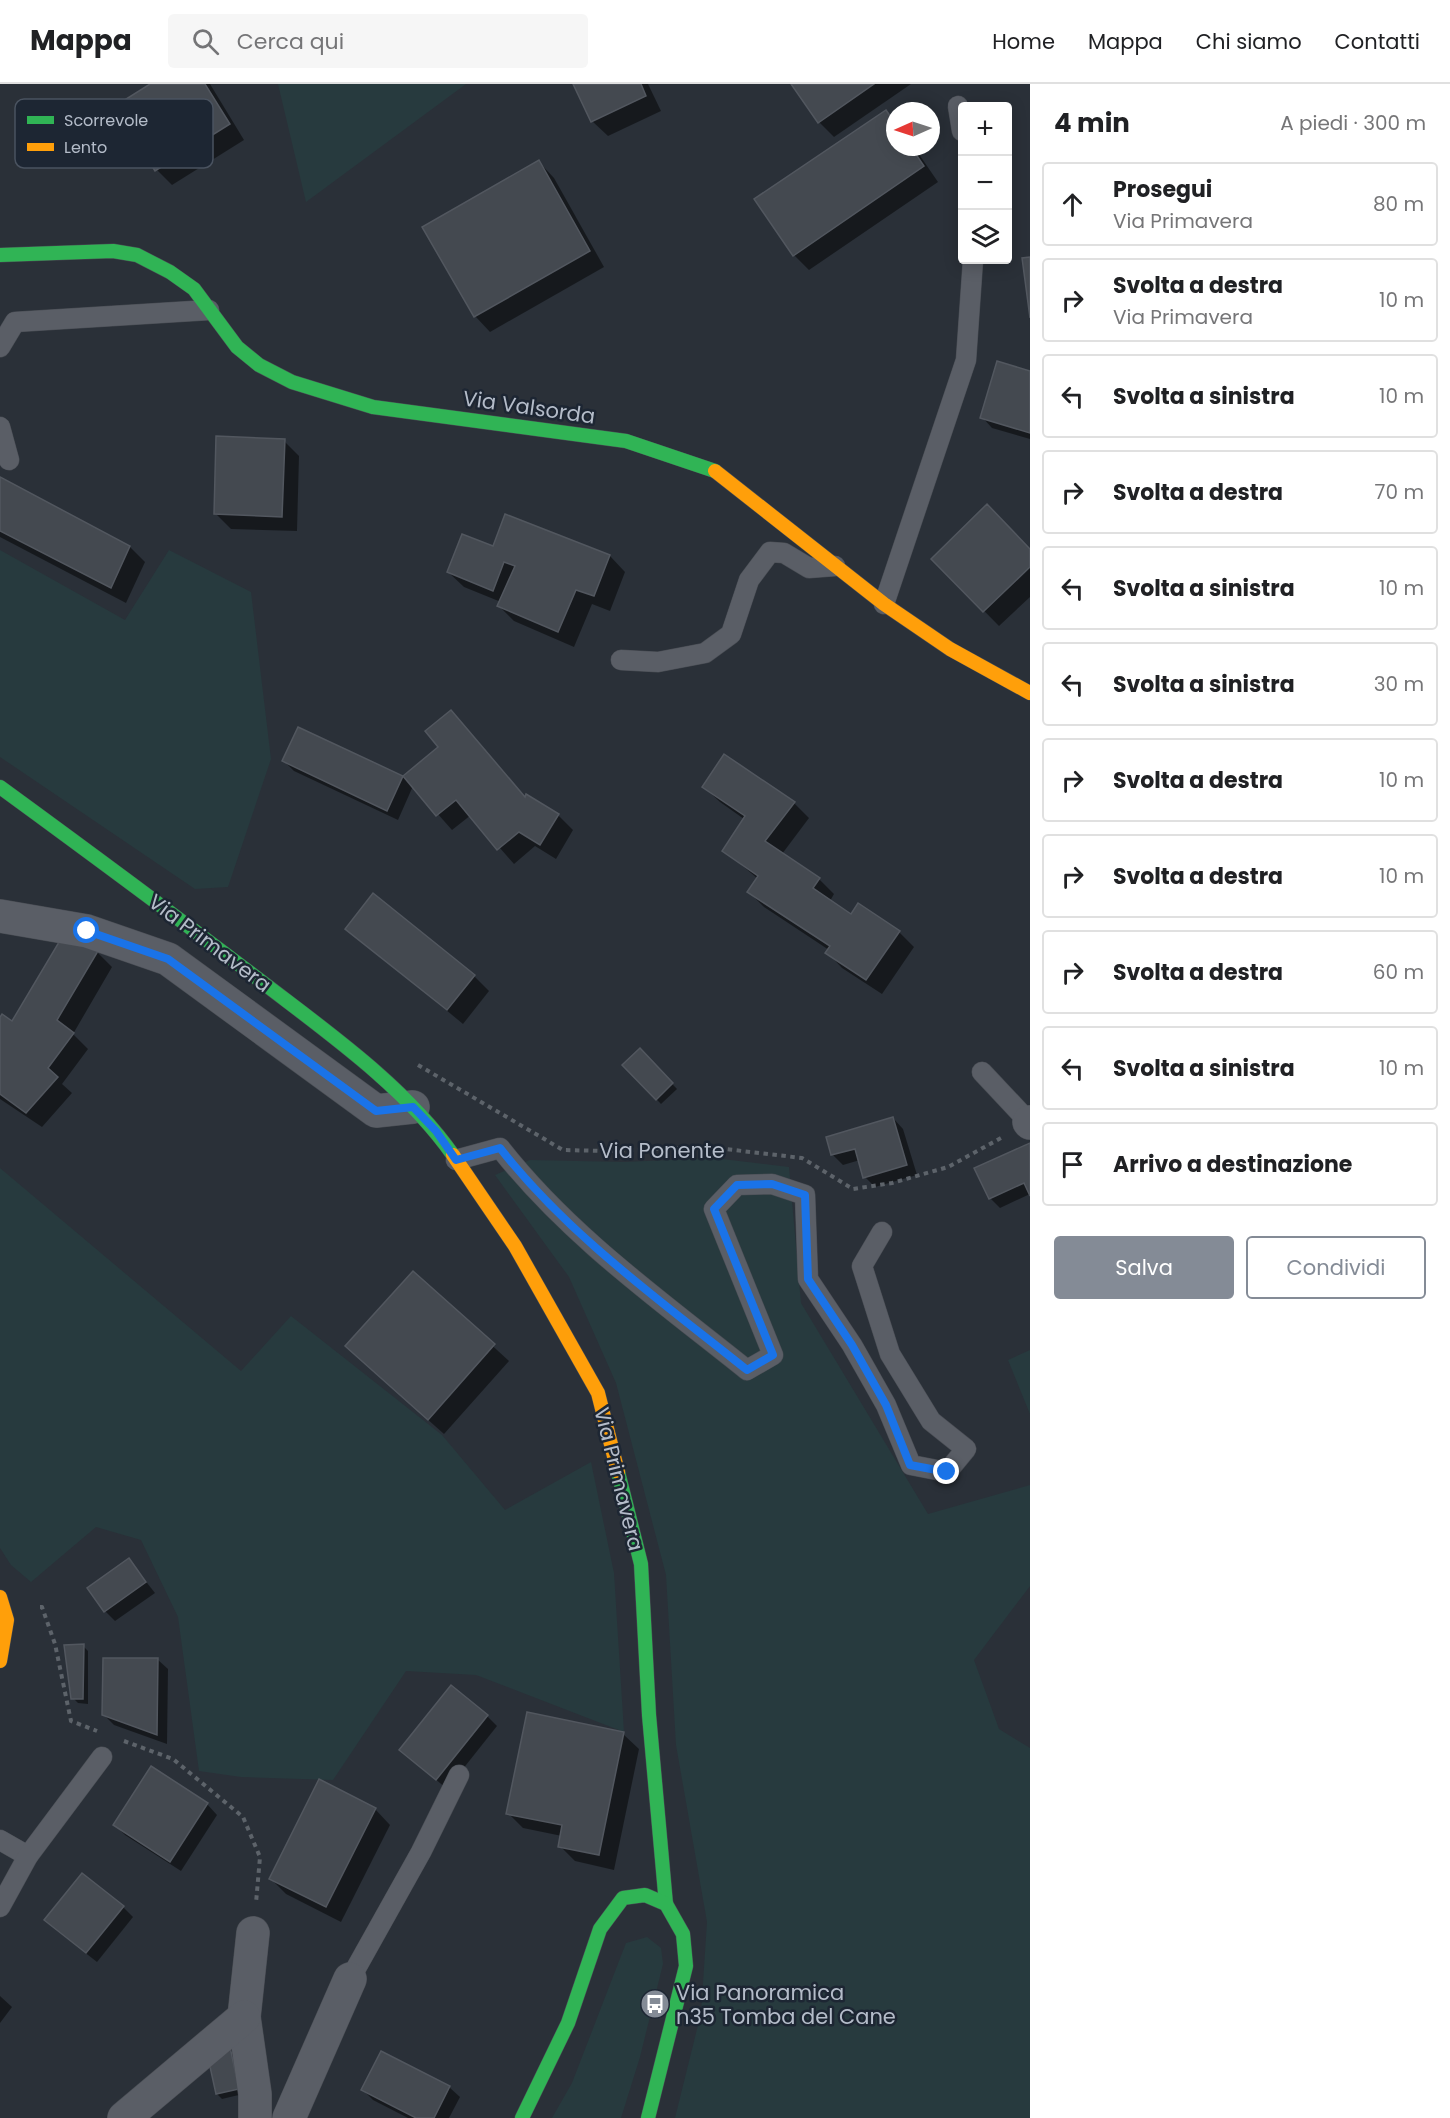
<!DOCTYPE html>
<html lang="it">
<meta charset="utf-8">
<style>
:root{--surface:#fff;--page:#f6f6f6;--text:#202124;--muted:#757577;--line:#e0e0e0;--accent:#848b96}
body{margin:0;font-family:Poppins,sans-serif;background:var(--page);color:var(--text)}
.controls{position:absolute;right:18px;top:18px;display:grid;overflow:hidden;border-radius:6px;box-shadow:0 3px 15px #0003}
.controls button{width:54px;height:54px;display:grid;place-items:center;padding:0;border:0;border-bottom:2px solid var(--line);background:var(--surface);color:var(--text);font:30px sans-serif}
.compass{position:absolute;left:886px;top:18px;width:54px;height:54px;border-radius:50%;background:var(--surface);box-shadow:0 3px 15px #0003;rotate:267deg}
.stop{position:absolute;width:18px;height:18px;margin:-14px;border:4px solid #1a73e8;border-radius:50%;background:#fff}
.stop.end{background:#1a73e8;border-color:#fff;box-shadow:0 2px 6px #0008}
.list{margin:0;padding:0;list-style:none}
h2{display:flex;justify-content:space-between;align-items:center;height:78px;margin:0;padding:0 24px;font-size:26px}
h2 small{font-size:20px;font-weight:400;color:var(--muted)}
.list li{display:grid;grid-template-columns:39px 1fr auto;gap:18px;align-items:center;box-sizing:border-box;height:84px;margin:0 12px 12px;padding:0 12px;border:2px solid var(--line);border-radius:6px}
.list b{display:block;font-size:22px;white-space:nowrap}
.list p{margin:0;font-size:20px;white-space:nowrap;color:var(--muted)}
.list em{font-size:20px;font-style:normal;color:var(--muted)}
.actions{display:flex;gap:12px;padding:18px 24px}
.actions a{flex:1;padding:14px 0;border:2px solid var(--accent);border-radius:6px;text-align:center;font-size:21px;color:var(--accent)}
.actions .main{background:var(--accent);color:#fff}
.icon{flex:none;width:33px;height:33px;fill:none;stroke:currentColor;stroke-width:2;stroke-linecap:round;stroke-linejoin:round}
.map{position:relative;flex:none;width:1030px;height:2034px;overflow:hidden}
header{display:flex;align-items:center;gap:36px;box-sizing:border-box;height:84px;padding:0 30px;background:var(--surface);border-bottom:2px solid var(--line)}
header strong{font-size:28px}
nav{display:flex;gap:33px;margin-inline-start:auto;font-size:21px}
.search{width:420px;height:54px;background:var(--page);display:flex;align-items:center;gap:15px;box-sizing:border-box;padding:0 21px;border-radius:6px;color:var(--muted);font-size:22px}
main{display:flex}
aside{flex:1;background:var(--surface)}
.map>svg:first-child{display:block}
.green{fill:#273a3e}
.shadow{fill:#0007}
.building{fill:#444950;stroke:#52575f;stroke-width:1.5}
.lines{fill:none;stroke-linecap:round;stroke-linejoin:round}
.lane-casing{stroke:#484c53;stroke-width:21}
.street-casing{stroke:#484c53;stroke-width:34}
.fast-casing{stroke:#484c53;stroke-width:15}
.slow-casing{stroke:#484c53;stroke-width:15}
.path{stroke:#5d636a;stroke-width:4;stroke-dasharray:4.5 4.5;stroke-linecap:butt}
.lane{stroke:#5a5e66;stroke-width:20}
.street{stroke:#5a5e66;stroke-width:33}
.fast{stroke:#30b455;stroke-width:14}
.slow{stroke:#ff9f0a;stroke-width:14}
.route{stroke:#1a73e8;stroke-width:8}
.labels{text-anchor:middle;dominant-baseline:central;stroke-width:5;stroke-linejoin:round;paint-order:stroke}
.street-label{font-size:21px;fill:#b4bcc9;stroke:#1d2633}
.poi-label{font-size:21px;fill:#b4bcc9;stroke:#1d2633;text-anchor:start}
.key{fill:#1d2633;stroke:#4a5360;stroke-width:1.5}
.key-label{font-size:16px;fill:#b4bcc9}
</style>
<header>
<strong>Mappa</strong>
<div class="search"><svg class="icon" aria-label="search" viewBox="0 0 24 24"><circle cx="10" cy="10" r="6"/><path d="M15 15l6 6"/></svg>Cerca qui</div>
<nav><a>Home</a><a>Mappa</a><a>Chi siamo</a><a>Contatti</a></nav>
</header>
<main>
<div class="map">
<svg width="1030" height="2034" viewBox="0 0 1030 2034">
<rect width="100%" height="100%" fill="#2a3038"/>
<g class="green">
<polygon points="278,0 466,0 306,118"/>
<polygon points="0,466 125,536 169,466 251,508 271,675 228,803 195,805 0,673"/>
<polygon points="714,1074 789,1083 801,1219 928,1430 1030,1401 1030,1502 974,1576 999,1645 1030,1664 1030,2034 675,2034 701,1929 707,1838 676,1661 666,1491 616,1299 569,1193 495,1091 530,1076 624,1078"/>
<polygon points="0,1084 241,1287 291,1232 442,1351 505,1426 591,1378 614,1489 624,1648 476,1591 406,1587 333,1696 241,1693 199,1687 178,1533 141,1456 96,1443 31,1498 11,1481 0,1464"/>
<polygon points="1030,1266 1030,1330 1008,1276"/>
<polygon points="647,1853 661,1864 663,1880 640,1973 621,2034 552,2034 572,1999 626,1859"/>
</g>
<g class="shadow">
<polygon points="153,0 210,0 244,56 172,101 157,86"/>
<polygon points="575,0 648,0 661,27 608,52 592,37"/>
<polygon points="793,0 911,0 834,53 819,38"/>
<polygon points="886,28 895,37 895,63 914,63 938,98 809,186 794,171"/>
<polygon points="539,78 554,94 604,183 490,248 475,232"/>
<polygon points="1030,289 1030,355 992,344 982,333"/>
<polygon points="284,357 299,372 297,447 231,445 215,429"/>
<polygon points="0,395 130,463 145,478 126,519 0,453"/>
<polygon points="506,432 610,472 625,488 610,527 592,520 574,563 514,537 499,522 501,518 464,503 448,488 493,464"/>
<polygon points="1030,467 1030,513 999,542 933,475"/>
<polygon points="451,628 526,714 558,731 573,746 556,775 535,762 514,780 471,731 452,746 413,702 398,736 294,687 284,677 298,645 403,694 440,663"/>
<polygon points="704,703 794,719 809,734 782,770 819,795 834,810 830,817 852,832 899,848 914,863 882,910 842,884 827,868 829,866 764,823 749,808 758,795 724,766 744,735 720,718"/>
<polygon points="347,844 474,892 489,907 463,940"/>
<polygon points="97,868 112,883 73,950 88,965 62,1000 72,1009 42,1043 0,1015 0,936 13,939"/>
<polygon points="640,966 677,1005 661,1020 624,981"/>
<polygon points="893,1034 903,1045 917,1091 875,1103 865,1093 860,1076 843,1081 832,1070"/>
<polygon points="1030,1062 1030,1110 1000,1124 990,1114"/>
<polygon points="413,1189 509,1277 444,1350 363,1278"/>
<polygon points="129,1476 155,1509 115,1537 105,1527"/>
<polygon points="83,1562 88,1567 88,1620 78,1619 73,1614"/>
<polygon points="157,1575 168,1585 167,1660 114,1641 103,1630"/>
<polygon points="487,1632 497,1642 447,1705 401,1666"/>
<polygon points="623,1650 639,1665 614,1786 575,1777 560,1762 562,1752 523,1744 508,1729"/>
<polygon points="207,1720 217,1731 181,1787 125,1751 115,1741"/>
<polygon points="375,1725 390,1741 341,1838 286,1810 270,1794"/>
<polygon points="123,1823 133,1833 97,1878 56,1846"/>
<polygon points="0,1912 12,1923 0,1939"/>
<polygon points="233,1964 243,2010 222,2015 217,2010 209,1970"/>
<polygon points="449,2003 460,2013 449,2034 408,2034 373,2016 363,2006"/>
</g>
<g class="building">
<polygon points="150,0 205,0 230,40 155,87 115,22"/>
<polygon points="573,0 641,0 646,12 591,38"/>
<polygon points="791,0 874,0 818,39"/>
<polygon points="886,26 895,39 895,63 911,63 924,82 793,172 754,115"/>
<polygon points="539,76 590,167 474,233 422,143"/>
<polygon points="1030,173 1030,234 1022,174"/>
<polygon points="997,277 1030,287 1030,349 980,334"/>
<polygon points="216,352 285,355 282,433 214,430"/>
<polygon points="0,393 130,462 111,504 0,447"/>
<polygon points="987,420 1030,465 1030,483 983,528 931,475"/>
<polygon points="505,430 610,471 594,512 576,506 558,548 497,522 515,482 504,478 493,507 447,488 462,450 493,462"/>
<polygon points="451,626 525,713 526,710 559,730 540,761 519,748 497,766 456,716 436,732 403,692 438,663 425,647"/>
<polygon points="298,643 403,692 387,727 282,677"/>
<polygon points="724,670 795,718 765,757 820,794 813,804 851,830 858,819 900,847 866,896 825,869 830,862 747,808 758,792 722,767 745,732 702,703"/>
<polygon points="373,809 475,891 447,926 345,845"/>
<polygon points="65,848 98,867 57,936 74,949 48,984 58,993 26,1029 0,1010 0,933 2,930 12,937"/>
<polygon points="640,964 673,999 656,1016 622,981"/>
<polygon points="893,1033 907,1081 863,1094 855,1065 831,1071 826,1053"/>
<polygon points="1030,1059 1030,1112 1024,1099 989,1115 974,1084"/>
<polygon points="413,1187 495,1260 428,1336 345,1262"/>
<polygon points="129,1474 146,1498 104,1528 87,1504"/>
<polygon points="84,1560 83,1615 71,1615 64,1561"/>
<polygon points="103,1574 158,1574 157,1651 102,1631"/>
<polygon points="451,1601 488,1631 436,1696 399,1666"/>
<polygon points="527,1628 624,1648 599,1771 558,1763 562,1741 506,1730"/>
<polygon points="151,1682 208,1719 170,1778 113,1741"/>
<polygon points="319,1695 376,1724 326,1823 269,1795"/>
<polygon points="82,1789 124,1822 86,1869 44,1836"/>
<polygon points="229,1958 239,2005 216,2010 207,1969"/>
<polygon points="381,1967 450,2002 434,2034 416,2034 361,2006"/>
</g>
<g class="lines">
<g class="lane-casing">
<g id="lane">
<polyline points="958,22 962,47"/>
<polyline points="0,263 15,238 209,226"/>
<polyline points="0,343 9,376"/>
<polyline points="884,520 966,276 973,176"/>
<polyline points="621,576 658,578 705,569 731,550 749,496 770,468 784,469 809,484 835,482"/>
<polyline points="982,988 1029,1038"/>
<path d="M456 1076 500 1064C569 1152 661 1217 747 1286L773 1271 714 1125 737 1101 772 1100 805 1111 808 1195 852 1261 886 1321 911 1381 947 1388 966 1365 931 1337 890 1270 862 1182 882 1148"/>
<polyline points="0,1756 28,1772"/>
<polyline points="0,1823 28,1772 102,1673"/>
<polyline points="350,1895 421,1768 459,1691"/>
</g>
</g>
<g class="street-casing">
<g id="street">
<polyline points="0,832 87,847 168,875 376,1027 413,1023"/>
<polyline points="1029,1038 1030,1039"/>
<polyline points="253,1849 244,1933 255,2010 255,2034"/>
<polyline points="124,2034 244,1933"/>
<polyline points="289,2034 350,1895"/>
</g>
</g>
<g class="fast-casing">
<g id="fast">
<polyline points="0,171 113,167 137,171 170,188 194,205 237,263 259,281 292,298 373,323 626,357 715,387"/>
<path d="M0 703C89 768 178 834 266 901 330 950 406 1004 453 1071"/>
<polyline points="618,1388 641,1480 649,1631 666,1820"/>
<polyline points="522,2034 568,1939 600,1845 623,1814 645,1811 666,1820 683,1850 686,1882 648,2034"/>
</g>
</g>
<g class="slow-casing">
<g id="slow">
<polyline points="715,387 884,520 950,565 1030,609"/>
<polyline points="453,1071 515,1162 598,1309 618,1388"/>
<polyline points="0,1513 7,1536 0,1577"/>
</g>
</g>
<g class="path">
<polyline points="418,981 563,1066 605,1067 708,1063 802,1074 853,1105 892,1099 948,1083 1001,1054"/>
<polyline points="40,1523 42,1523 55,1560 71,1637 97,1647"/>
<polyline points="124,1657 173,1675 243,1733 260,1773 256,1819"/>
</g>
<use href="#lane" class="lane"/>
<use href="#street" class="street"/>
<use href="#fast" class="fast"/>
<use href="#slow" class="slow"/>
</g>
<g class="lines">
<path class="route" d="M87 847 168 875 376 1027 413 1023 436 1047 456 1076 500 1064C569 1152 661 1217 747 1286L773 1271 714 1125 737 1101 772 1100 805 1111 808 1195 852 1261 886 1321 910 1381 947 1388"/>
</g>
<defs>
<g id="bus-disc" transform="scale(1.5)"><circle r="9.5" fill="#848b96" stroke="#1d2633"/><path d="M-5-6H5V4H4V6H2V4H-2V6H-4V4H-5ZM-3.5-4V0h7V-4ZM-3.5 1.2v1.5H-2V1.2ZM2 1.2v1.5H3.5V1.2Z" fill="#fff"/></g>
</defs>
<g fill-rule="evenodd">
<use href="#bus-disc" x="655" y="1920"/>
</g>
<g class="labels">
<g class="street-label">
<text transform="translate(529 323) rotate(8)">Via Valsorda</text>
<text transform="translate(210 859) rotate(37)">Via Primavera</text>
<text x="662" y="1066">Via Ponente</text>
<text transform="translate(619 1395) rotate(76)">Via Primavera</text>
</g>
<g class="poi-label">
<text x="676" y="1908">Via Panoramica<tspan x="676" dy="24">n35 Tomba del Cane</tspan></text>
</g>
</g>
<rect x="15" y="15" width="198" height="69" rx="9" class="key"/>
<rect x="27" y="32" width="27" height="8" fill="#30b455"/>
<rect x="27" y="59" width="27" height="8" fill="#ff9f0a"/>
<g class="key-label">
<text x="64" y="42">Scorrevole</text>
<text x="64" y="69">Lento</text>
</g>
</svg>
<div class="controls">
<button>+</button>
<button>−</button>
<button><svg class="icon" aria-label="layers" viewBox="0 0 24 24"><path d="M12 4l9 5-9 5-9-5zM3 14l9 5 9-5"/></svg></button>
</div>
<svg class="compass" viewBox="-18 -18 36 36"><path d="M0-13l5 13h-10z" fill="#e53935"/><path d="M0 13l5-13h-10z" fill="#757577"/></svg>
<div class="stop" style="left:87px;top:847px"></div>
<div class="stop end" style="left:947px;top:1388px"></div>
</div>
<aside>
<h2>4 min<small>A piedi · 300 m</small></h2>
<ul class="list">
<li><svg class="icon" aria-label="ahead" viewBox="0 0 24 24"><path d="M12 20V5M6 11l6-6 6 6"/></svg><div><b>Prosegui</b><p>Via Primavera</p></div><em>80 m</em></li>
<li><svg class="icon" aria-label="right" viewBox="0 0 24 24"><path d="M7 20v-9h11M14 6l5 5-5 5"/></svg><div><b>Svolta a destra</b><p>Via Primavera</p></div><em>10 m</em></li>
<li><svg class="icon" aria-label="left" viewBox="0 0 24 24"><path d="M17 20v-9H6M10 6l-5 5 5 5"/></svg><div><b>Svolta a sinistra</b></div><em>10 m</em></li>
<li><svg class="icon" aria-label="right" viewBox="0 0 24 24"><path d="M7 20v-9h11M14 6l5 5-5 5"/></svg><div><b>Svolta a destra</b></div><em>70 m</em></li>
<li><svg class="icon" aria-label="left" viewBox="0 0 24 24"><path d="M17 20v-9H6M10 6l-5 5 5 5"/></svg><div><b>Svolta a sinistra</b></div><em>10 m</em></li>
<li><svg class="icon" aria-label="left" viewBox="0 0 24 24"><path d="M17 20v-9H6M10 6l-5 5 5 5"/></svg><div><b>Svolta a sinistra</b></div><em>30 m</em></li>
<li><svg class="icon" aria-label="right" viewBox="0 0 24 24"><path d="M7 20v-9h11M14 6l5 5-5 5"/></svg><div><b>Svolta a destra</b></div><em>10 m</em></li>
<li><svg class="icon" aria-label="right" viewBox="0 0 24 24"><path d="M7 20v-9h11M14 6l5 5-5 5"/></svg><div><b>Svolta a destra</b></div><em>10 m</em></li>
<li><svg class="icon" aria-label="right" viewBox="0 0 24 24"><path d="M7 20v-9h11M14 6l5 5-5 5"/></svg><div><b>Svolta a destra</b></div><em>60 m</em></li>
<li><svg class="icon" aria-label="left" viewBox="0 0 24 24"><path d="M17 20v-9H6M10 6l-5 5 5 5"/></svg><div><b>Svolta a sinistra</b></div><em>10 m</em></li>
<li><svg class="icon" aria-label="arrive" viewBox="0 0 24 24"><path d="M6 21V4h12l-3 4 3 4H6"/></svg><div><b>Arrivo a destinazione</b></div></li>
</ul>
<div class="actions"><a class="main">Salva</a><a>Condividi</a></div>
</aside>
</main>
